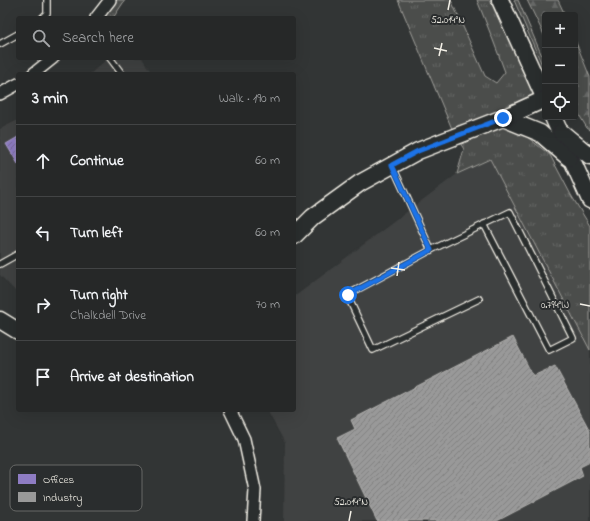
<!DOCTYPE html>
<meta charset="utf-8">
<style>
:root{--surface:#262828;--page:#2e3030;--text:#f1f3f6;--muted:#a4a6a8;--line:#424445}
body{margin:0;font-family:"Indie Flower",sans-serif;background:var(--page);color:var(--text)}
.controls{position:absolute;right:12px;top:12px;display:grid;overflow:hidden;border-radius:4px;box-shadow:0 4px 16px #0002}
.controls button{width:36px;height:36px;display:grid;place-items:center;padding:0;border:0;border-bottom:1px solid var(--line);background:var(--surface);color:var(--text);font:20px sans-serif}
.stop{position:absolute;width:12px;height:12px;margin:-9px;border:3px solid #1a73e8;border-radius:50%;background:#fff}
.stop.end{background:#1a73e8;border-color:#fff;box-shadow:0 1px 4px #0008}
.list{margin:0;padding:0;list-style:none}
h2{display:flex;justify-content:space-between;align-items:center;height:52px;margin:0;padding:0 16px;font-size:17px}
h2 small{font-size:13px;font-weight:400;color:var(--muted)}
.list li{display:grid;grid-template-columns:26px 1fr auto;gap:12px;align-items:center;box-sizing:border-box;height:72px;padding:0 16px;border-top:1px solid var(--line)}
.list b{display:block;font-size:15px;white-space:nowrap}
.list p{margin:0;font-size:13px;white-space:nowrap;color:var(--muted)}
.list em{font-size:13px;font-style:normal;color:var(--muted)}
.icon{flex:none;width:22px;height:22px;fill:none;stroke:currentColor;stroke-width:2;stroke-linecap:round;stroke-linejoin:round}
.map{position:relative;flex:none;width:590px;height:521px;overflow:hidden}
.search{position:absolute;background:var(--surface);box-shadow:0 4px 16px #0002;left:16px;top:16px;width:280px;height:44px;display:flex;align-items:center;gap:10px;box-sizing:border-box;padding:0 14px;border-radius:4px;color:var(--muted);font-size:15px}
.panel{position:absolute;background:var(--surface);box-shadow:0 4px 16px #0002;left:16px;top:72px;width:280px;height:340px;border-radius:4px}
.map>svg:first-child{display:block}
.built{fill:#404242}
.grass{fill:url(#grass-tufts);stroke:#a09f9a}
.forest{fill:url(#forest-firs);stroke:#a09f9a}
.offices{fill:url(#offices-hatch);stroke:#ad9fce}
.industry{fill:url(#industry-hatch);stroke:#b4b3b1}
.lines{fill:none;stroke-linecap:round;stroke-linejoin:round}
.lane-casing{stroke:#f4f1e8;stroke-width:8}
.street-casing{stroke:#f4f1e8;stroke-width:14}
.secondary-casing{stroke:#f4f1e8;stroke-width:19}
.lane{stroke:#2a2d2e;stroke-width:5.5}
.street{stroke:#2a2d2e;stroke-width:11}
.secondary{stroke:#2a2d2e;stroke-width:16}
.route{stroke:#1a73e8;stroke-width:5}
.ticks{fill:none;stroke:#f4f1e8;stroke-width:1.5}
.key{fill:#2a2d2e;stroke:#676866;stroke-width:1}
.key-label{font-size:11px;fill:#f4f1e8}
.ticks-label{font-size:10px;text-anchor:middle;fill:#f4f1e8;stroke:#2a2d2e;stroke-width:4;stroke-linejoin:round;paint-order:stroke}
</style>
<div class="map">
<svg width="590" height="521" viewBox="0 0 590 521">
<defs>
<pattern id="grass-tufts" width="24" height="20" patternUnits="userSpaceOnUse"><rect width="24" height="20" fill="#4b4d4c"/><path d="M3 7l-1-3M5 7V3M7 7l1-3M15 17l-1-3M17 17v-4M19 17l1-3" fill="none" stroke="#666766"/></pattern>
<pattern id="forest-firs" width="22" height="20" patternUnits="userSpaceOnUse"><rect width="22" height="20" fill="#4b4d4c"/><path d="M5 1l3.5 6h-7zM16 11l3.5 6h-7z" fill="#666766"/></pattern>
<pattern id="offices-hatch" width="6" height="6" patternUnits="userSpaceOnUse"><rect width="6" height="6" fill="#8e7cc3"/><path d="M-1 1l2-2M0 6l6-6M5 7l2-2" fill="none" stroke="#766a97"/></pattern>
<pattern id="industry-hatch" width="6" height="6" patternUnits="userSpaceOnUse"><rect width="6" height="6" fill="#999"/><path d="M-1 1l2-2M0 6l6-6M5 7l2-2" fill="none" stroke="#818180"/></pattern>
</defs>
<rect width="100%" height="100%" fill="#323535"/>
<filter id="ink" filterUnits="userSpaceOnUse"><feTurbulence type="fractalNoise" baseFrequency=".025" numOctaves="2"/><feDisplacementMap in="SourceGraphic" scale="8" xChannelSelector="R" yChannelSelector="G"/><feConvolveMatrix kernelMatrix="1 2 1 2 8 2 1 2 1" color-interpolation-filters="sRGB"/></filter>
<g filter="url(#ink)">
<g class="built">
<polygon points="108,58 142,58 152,74 90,74"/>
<polygon points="18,120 18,294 0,275 0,129"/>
<polygon points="490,159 590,350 590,521 284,521 285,443 267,410 294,410 294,297 457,174"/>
</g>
<g class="grass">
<polygon points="110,0 125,0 113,18 96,18"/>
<polygon points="398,0 451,0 485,76 496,83 505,72 493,40 477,0 500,0 545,99 503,118 550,155 571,195 590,226 590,350 490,159 457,174 464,149 455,136"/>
<polygon points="514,0 518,0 545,63 545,72"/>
</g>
<g class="forest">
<polygon points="527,0 558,0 565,15 545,15 545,37"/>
<polygon points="575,40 590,77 590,130 587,128 575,108"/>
</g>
<polygon class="offices" points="18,137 18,164 6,144"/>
<polygon class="industry" points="513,337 533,376 555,366 590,431 590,462 580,467 583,476 497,521 377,521 337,438 355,429 351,420"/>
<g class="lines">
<g class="lane-casing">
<g id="lane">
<polyline points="42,18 47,13 47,0"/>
<polyline points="0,44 18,34"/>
<polyline points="110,58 122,74"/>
<polyline points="393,167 431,250 347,295 373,350 479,299"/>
<polyline points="431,250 510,212 573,338 549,350 484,224"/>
<polyline points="0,264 18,254"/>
</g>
</g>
<g class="street-casing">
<g id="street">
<polyline points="96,18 110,0"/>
<polyline points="33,74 53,58"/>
<polyline points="0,94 18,84"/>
<polyline points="230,410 244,439 255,490 253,521"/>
</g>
</g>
<g class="secondary-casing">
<g id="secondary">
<polyline points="500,0 545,99"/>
<polyline points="553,117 590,200"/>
<polyline points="503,118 540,133 569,158"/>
<polyline points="561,132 590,156"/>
<polyline points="294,236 313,217 360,183 418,151 503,118 545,99"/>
<polyline points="0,320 18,331"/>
</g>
</g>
<use href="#lane" class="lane"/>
<use href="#street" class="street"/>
<use href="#secondary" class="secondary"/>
</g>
</g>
<g class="lines" filter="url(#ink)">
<polyline class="route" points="348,295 431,250 392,165 418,151 503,118"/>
</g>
<path class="ticks" d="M448 10 450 0M434 48 447 51M439 56 442 43M391 268 405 270M397 276 399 262M580 304 590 306M349 521 351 511"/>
<rect x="10" y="465" width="132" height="46" rx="6" class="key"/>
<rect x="18" y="474" width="18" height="10" fill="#8e7cc3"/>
<rect x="18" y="492" width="18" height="10" fill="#999"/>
<g class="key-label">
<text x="43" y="483">Offices</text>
<text x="43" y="501">Industry</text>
</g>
<g class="ticks-label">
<text x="448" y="23">52.014°N</text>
<text x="555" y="308">0.794°W</text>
<text x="351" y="505">52.014°N</text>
</g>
</svg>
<div class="controls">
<button>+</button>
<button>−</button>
<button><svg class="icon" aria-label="locate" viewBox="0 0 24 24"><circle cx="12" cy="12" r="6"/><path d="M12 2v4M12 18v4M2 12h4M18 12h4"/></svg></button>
</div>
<div class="stop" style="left:348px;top:295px"></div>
<div class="stop end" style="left:503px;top:118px"></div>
<div class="search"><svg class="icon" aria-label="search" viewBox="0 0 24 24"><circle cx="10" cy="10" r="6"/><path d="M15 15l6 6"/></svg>Search here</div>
<section class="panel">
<h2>3 min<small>Walk · 190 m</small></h2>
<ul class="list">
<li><svg class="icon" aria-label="ahead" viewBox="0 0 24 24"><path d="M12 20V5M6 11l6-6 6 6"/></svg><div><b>Continue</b></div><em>60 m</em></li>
<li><svg class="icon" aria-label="left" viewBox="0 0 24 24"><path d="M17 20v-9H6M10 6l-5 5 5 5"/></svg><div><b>Turn left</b></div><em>60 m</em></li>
<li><svg class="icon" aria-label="right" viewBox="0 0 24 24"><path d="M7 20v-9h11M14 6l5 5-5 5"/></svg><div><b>Turn right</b><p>Chalkdell Drive</p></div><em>70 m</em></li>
<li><svg class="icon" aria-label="arrive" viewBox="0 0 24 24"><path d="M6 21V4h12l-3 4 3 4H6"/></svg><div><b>Arrive at destination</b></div></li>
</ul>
</section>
</div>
